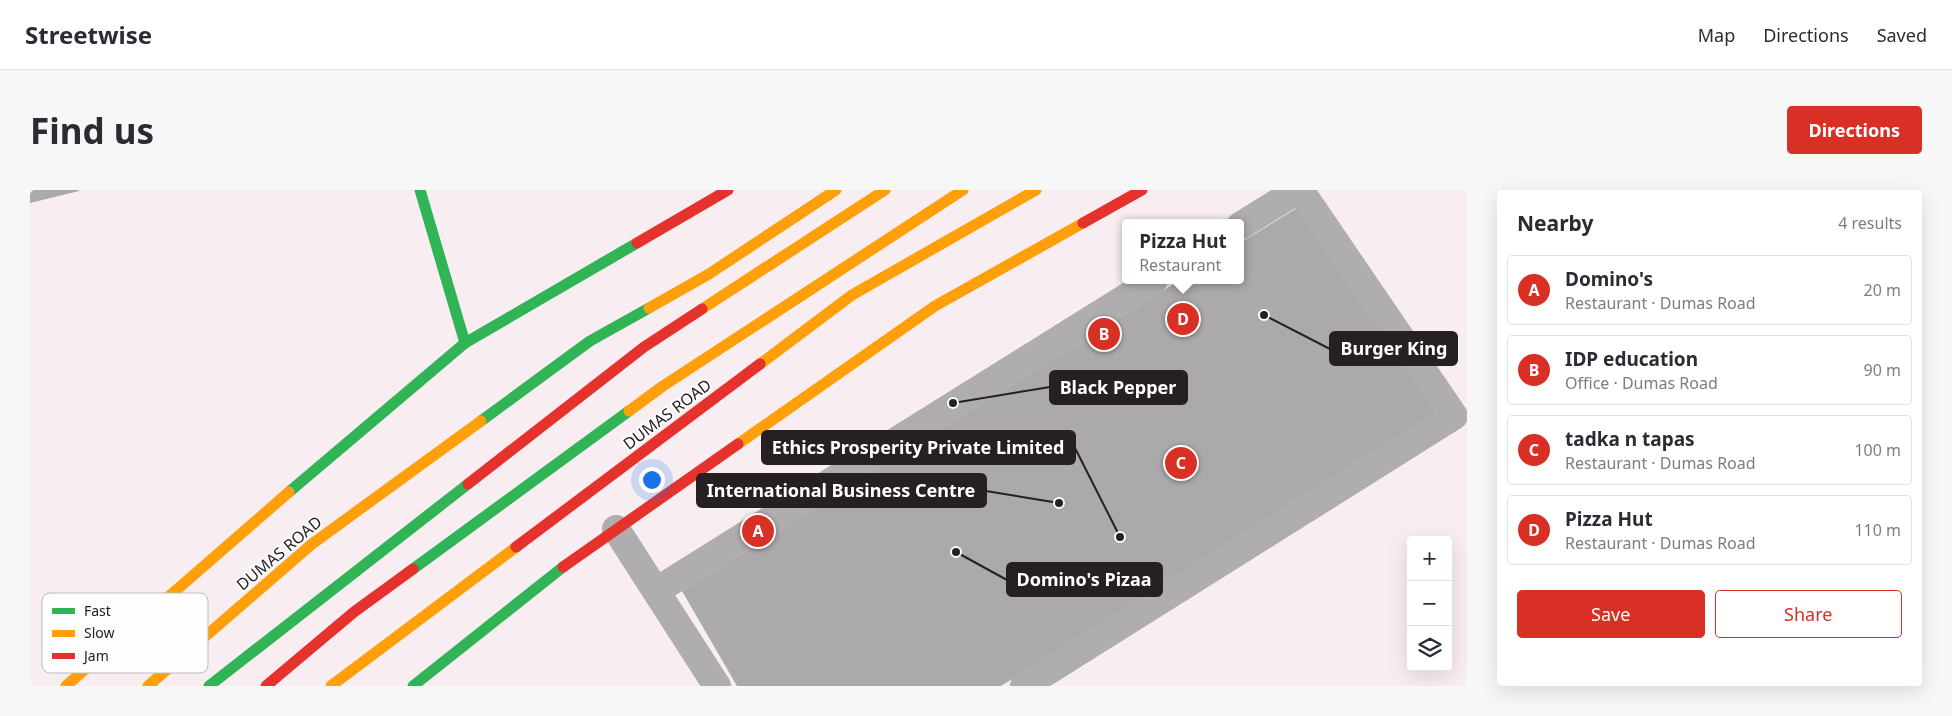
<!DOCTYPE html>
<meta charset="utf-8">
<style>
:root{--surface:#fff;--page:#f7f7f7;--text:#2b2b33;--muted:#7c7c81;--line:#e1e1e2;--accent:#d93025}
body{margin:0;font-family:"Noto Sans",sans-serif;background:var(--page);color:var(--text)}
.controls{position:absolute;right:15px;bottom:15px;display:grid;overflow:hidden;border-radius:5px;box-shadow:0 5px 20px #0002}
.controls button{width:45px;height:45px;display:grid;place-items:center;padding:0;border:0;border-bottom:1px solid var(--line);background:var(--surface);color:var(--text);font:25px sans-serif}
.you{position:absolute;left:621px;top:289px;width:18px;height:18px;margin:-12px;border:4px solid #fff;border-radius:50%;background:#1a73e8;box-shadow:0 0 0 8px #1a73e833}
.badge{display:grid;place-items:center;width:32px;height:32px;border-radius:50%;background:var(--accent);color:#fff;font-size:16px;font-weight:700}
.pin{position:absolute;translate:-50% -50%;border:2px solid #fff;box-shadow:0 1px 5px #0006}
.popup{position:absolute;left:1092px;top:29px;width:122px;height:65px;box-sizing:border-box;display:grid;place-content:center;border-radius:5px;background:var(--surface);filter:drop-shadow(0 1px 4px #0005);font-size:16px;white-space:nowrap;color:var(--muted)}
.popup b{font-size:19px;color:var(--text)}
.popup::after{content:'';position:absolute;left:50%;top:100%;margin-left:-10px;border:10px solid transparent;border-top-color:var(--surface)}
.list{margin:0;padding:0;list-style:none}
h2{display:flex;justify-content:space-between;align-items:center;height:65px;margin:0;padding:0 20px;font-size:21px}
h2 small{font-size:16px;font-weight:400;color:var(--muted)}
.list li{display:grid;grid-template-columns:32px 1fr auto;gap:15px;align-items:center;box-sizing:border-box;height:70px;margin:0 10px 10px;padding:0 10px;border:1px solid var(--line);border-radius:5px}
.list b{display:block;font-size:19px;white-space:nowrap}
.list p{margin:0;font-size:16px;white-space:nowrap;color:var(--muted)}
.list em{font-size:16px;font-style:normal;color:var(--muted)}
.actions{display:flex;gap:10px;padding:15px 20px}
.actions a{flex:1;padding:11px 0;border:1px solid var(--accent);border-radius:5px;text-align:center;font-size:18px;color:var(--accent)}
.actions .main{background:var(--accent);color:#fff}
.icon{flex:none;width:28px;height:28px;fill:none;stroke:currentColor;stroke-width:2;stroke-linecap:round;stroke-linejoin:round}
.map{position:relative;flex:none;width:1437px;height:496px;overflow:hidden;border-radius:5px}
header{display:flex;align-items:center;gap:30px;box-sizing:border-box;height:70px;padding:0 25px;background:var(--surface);border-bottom:1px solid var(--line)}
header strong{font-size:24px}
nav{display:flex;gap:28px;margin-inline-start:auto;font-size:18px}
.intro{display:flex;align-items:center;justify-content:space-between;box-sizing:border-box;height:120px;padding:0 30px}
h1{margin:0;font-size:35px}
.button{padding:12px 22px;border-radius:5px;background:var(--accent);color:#fff;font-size:18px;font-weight:700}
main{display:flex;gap:30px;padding:0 30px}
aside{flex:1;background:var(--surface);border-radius:5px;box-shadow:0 5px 20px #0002}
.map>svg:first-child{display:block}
.building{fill:#aba9ab}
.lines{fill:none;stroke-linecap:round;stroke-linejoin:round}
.street{stroke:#b0adae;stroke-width:28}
.fast{stroke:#30b455;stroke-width:11}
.slow{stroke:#ff9f0a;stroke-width:11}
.jam{stroke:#e5322d;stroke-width:11}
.labels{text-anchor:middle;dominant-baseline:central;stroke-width:4;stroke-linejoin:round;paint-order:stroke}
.street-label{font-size:16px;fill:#262022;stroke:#fdfdfd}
.key{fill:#fdfdfd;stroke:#bcbbbb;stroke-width:1}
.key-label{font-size:14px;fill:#262022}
.leader{fill:none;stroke:#262022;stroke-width:2}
.callout-dot{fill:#262022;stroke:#fdfdfd;stroke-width:2}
.callout{fill:#262022;stroke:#262022;stroke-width:2}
.callout-label{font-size:18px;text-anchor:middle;font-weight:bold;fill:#fff}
</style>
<header>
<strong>Streetwise</strong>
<nav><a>Map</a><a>Directions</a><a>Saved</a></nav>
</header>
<div class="intro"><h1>Find us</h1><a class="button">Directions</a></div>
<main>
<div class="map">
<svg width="1437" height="496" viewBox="0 0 1437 496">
<rect width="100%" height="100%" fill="#f8eef1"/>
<g class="building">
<polygon points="0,0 49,0 49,1 0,13"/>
<polygon points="1267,18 1407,224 971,496 707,496 652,401 1150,90 1210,90 1210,53"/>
</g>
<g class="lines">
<g class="street">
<polyline points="1210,36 1268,0"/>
<polyline points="586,339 687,496"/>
<polyline points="626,401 1124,90"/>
<polyline points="994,496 1424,226 1270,0"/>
</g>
<g class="fast">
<polyline points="390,0 435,153"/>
<polyline points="451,231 560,151 619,118"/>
<polyline points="259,302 435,153 607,53"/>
<polyline points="383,379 599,221"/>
<polyline points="179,496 438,294"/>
<polyline points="383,496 533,377"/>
</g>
<g class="slow">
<polyline points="619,118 679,84 806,0"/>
<polyline points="672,119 855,0"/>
<polyline points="730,174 822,105 1006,0"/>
<polyline points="599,221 633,196 933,0"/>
<polyline points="708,254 905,116 1053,33"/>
<polyline points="36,496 259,302"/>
<polyline points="118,496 282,354 451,231"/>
<polyline points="301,496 486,357"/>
</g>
<g class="jam">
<polyline points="1053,33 1112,0"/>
<polyline points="607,53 698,0"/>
<polyline points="438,294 614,157 672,119"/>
<polyline points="486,357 730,174"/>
<polyline points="533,377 708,254"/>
<polyline points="236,496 324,422 383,379"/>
</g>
</g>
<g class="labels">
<g class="street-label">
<text transform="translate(637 224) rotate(-37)">DUMAS ROAD</text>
<text transform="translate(249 363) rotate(-40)">DUMAS ROAD</text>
</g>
</g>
<rect x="12" y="403" width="166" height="80" rx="8" class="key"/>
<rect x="22" y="418" width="23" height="6" fill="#30b455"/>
<rect x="22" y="440" width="23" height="7" fill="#ff9f0a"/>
<rect x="22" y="463" width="23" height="6" fill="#e5322d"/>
<g class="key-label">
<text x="54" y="426">Fast</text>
<text x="54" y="448">Slow</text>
<text x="54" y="471">Jam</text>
</g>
<path class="leader" d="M1234 125L1300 159M923 213L1020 197M1090 347L1045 258M1029 313L956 301M926 362L977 390"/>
<g class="callout-dot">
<circle cx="1234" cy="125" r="5"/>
<circle cx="923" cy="213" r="5"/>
<circle cx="1090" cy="347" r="5"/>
<circle cx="1029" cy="313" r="5"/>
<circle cx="926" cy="362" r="5"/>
</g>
<g class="callout">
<rect x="1300" y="142" width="127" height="33" rx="5"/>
<rect x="1020" y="181" width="137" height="33" rx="5"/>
<rect x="732" y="241" width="313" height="33" rx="5"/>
<rect x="667" y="284" width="289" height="33" rx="5"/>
<rect x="977" y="373" width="155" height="33" rx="5"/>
</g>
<g class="callout-label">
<text x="1364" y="165">Burger King</text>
<text x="1088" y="204">Black Pepper</text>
<text x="888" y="264">Ethics Prosperity Private Limited</text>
<text x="811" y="307">International Business Centre</text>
<text x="1054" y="396">Domino's Pizaa</text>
</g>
</svg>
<div class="controls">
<button>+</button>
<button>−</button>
<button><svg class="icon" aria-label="layers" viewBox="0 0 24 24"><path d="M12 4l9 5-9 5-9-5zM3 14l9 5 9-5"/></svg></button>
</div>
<div class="you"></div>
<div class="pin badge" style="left:728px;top:341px">A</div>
<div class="pin badge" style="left:1074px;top:144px">B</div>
<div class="pin badge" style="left:1151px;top:273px">C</div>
<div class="pin badge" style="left:1153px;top:129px">D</div>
<div class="popup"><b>Pizza Hut</b>Restaurant</div>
</div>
<aside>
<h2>Nearby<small>4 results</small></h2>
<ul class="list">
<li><span class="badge">A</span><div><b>Domino's</b><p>Restaurant · Dumas Road</p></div><em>20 m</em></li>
<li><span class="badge">B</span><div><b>IDP education</b><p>Office · Dumas Road</p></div><em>90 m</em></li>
<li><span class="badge">C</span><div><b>tadka n tapas</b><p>Restaurant · Dumas Road</p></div><em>100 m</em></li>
<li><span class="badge">D</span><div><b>Pizza Hut</b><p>Restaurant · Dumas Road</p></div><em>110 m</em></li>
</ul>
<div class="actions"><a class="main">Save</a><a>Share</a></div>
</aside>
</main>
